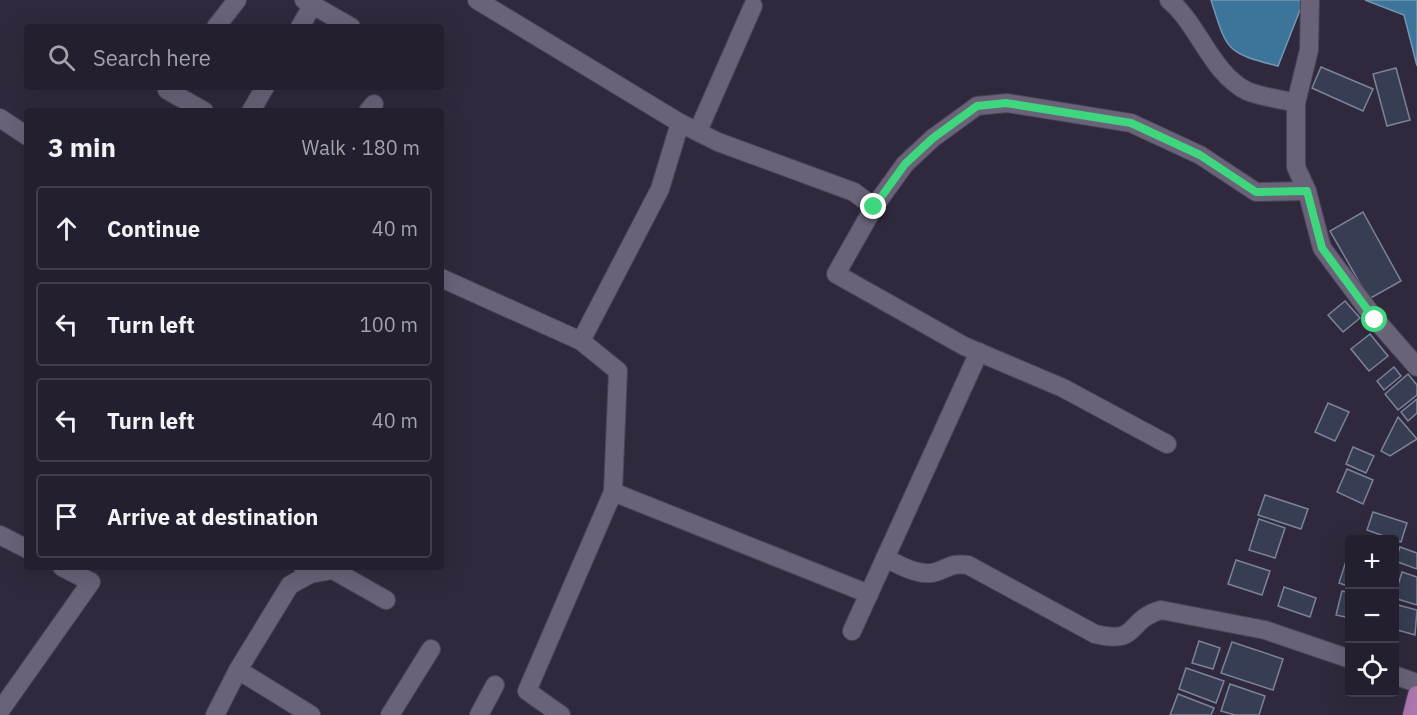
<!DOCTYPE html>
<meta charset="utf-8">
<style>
:root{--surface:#241f2e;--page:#2c2736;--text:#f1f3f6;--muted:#a3a2aa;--line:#413d4a}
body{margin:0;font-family:"IBM Plex Sans",sans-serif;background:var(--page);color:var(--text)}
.controls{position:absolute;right:18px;bottom:18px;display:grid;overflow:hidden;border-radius:6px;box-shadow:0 6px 24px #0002}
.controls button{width:54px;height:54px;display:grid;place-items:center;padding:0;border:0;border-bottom:2px solid var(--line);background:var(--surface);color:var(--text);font:30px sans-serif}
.stop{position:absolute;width:18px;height:18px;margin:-14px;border:4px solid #3fd77d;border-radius:50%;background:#fff}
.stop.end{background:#3fd77d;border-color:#fff;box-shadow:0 2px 6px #0008}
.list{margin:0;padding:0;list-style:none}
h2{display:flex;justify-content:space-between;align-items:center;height:78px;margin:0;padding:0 24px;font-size:26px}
h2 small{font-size:20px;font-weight:400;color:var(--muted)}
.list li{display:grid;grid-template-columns:39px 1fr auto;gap:18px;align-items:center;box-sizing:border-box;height:84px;margin:0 12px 12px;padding:0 12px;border:2px solid var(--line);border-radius:6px}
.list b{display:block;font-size:22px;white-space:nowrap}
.list em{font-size:20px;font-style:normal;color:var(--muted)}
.icon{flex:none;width:33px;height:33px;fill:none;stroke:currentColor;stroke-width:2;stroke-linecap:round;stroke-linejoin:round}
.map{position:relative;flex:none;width:1417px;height:715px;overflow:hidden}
.search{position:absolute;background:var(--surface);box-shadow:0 6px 24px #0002;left:24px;top:24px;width:420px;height:66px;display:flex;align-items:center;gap:15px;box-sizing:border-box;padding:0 21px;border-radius:6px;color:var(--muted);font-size:22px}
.panel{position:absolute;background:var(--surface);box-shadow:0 6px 24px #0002;left:24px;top:108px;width:420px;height:462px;border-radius:6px}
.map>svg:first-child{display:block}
.water{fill:#3d7499;stroke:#7297b5;stroke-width:1.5}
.building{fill:#373e53;stroke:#7b839a;stroke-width:1.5}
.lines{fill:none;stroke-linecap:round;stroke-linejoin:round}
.minor-casing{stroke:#4b4556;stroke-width:20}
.tertiary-casing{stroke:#4b4556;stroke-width:20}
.primary-casing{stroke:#4b4556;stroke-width:20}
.minor{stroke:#696279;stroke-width:18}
.tertiary{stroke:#696279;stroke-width:18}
.primary{stroke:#ac76af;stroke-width:18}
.route{stroke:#3fd77d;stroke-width:8}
</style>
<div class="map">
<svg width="1417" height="715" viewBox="0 0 1417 715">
<rect width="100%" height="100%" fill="#30293d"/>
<g class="water">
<path d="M1211 0H1301L1302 5 1278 66C1225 53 1227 50 1211 0Z"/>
<polygon points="1365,0 1417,0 1417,66 1404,15"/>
</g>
<g class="building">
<polygon points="1321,67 1373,89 1363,111 1312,88"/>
<polygon points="1396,68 1410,120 1387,126 1373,74"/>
<polygon points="1363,212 1401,281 1369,299 1330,231"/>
<polygon points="1345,301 1360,318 1343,332 1328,315"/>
<polygon points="1370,334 1388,356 1369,371 1351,349"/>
<polygon points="1394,367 1401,376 1384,390 1377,381"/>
<polygon points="1408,374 1417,385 1417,395 1398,410 1385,394"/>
<polygon points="1417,399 1417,413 1408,421 1401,412"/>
<polygon points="1328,403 1349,412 1335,441 1315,432"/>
<polygon points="1398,417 1417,439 1390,456 1381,451"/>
<polygon points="1353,447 1374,456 1366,473 1346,464"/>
<polygon points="1347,469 1373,480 1363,504 1337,492"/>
<polygon points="1265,495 1308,509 1301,529 1258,515"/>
<polygon points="1373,512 1407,523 1401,542 1367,530"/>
<polygon points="1259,519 1285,528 1275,558 1249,550"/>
<polygon points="1400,547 1417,553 1417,569 1395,561"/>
<polygon points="1347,558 1350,558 1350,587 1339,583"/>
<polygon points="1236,560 1270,571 1262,595 1228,584"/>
<polygon points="1402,572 1417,577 1417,605 1394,598"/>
<polygon points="1284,587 1316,598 1310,617 1278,606"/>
<polygon points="1342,591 1350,593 1350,618 1336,615"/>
<polygon points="1394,604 1417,610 1415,635 1394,629"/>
<polygon points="1199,641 1220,648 1213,669 1192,663"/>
<polygon points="1232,642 1283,659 1273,690 1221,673"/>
<polygon points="1186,668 1224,681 1216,703 1179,689"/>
<polygon points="1230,684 1265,696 1259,715 1235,715 1221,711"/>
<polygon points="1178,694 1214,708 1211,715 1170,715"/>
</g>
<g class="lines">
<g class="minor-casing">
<g id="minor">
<polyline points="304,0 351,27"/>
<polyline points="477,0 680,123 718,142 854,192 874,207 905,164 933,138 977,106 1007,103 1131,123 1200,155 1256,192 1307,191"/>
<path d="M1169 0C1199 25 1211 73 1247 91 1261 97 1281 99 1296 103"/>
<polyline points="216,27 237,0"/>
<polyline points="300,27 312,6"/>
<polyline points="170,87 167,90 204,111"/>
<polyline points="251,111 265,87"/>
<polyline points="368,111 374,104"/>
<polyline points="0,118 27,136"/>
<polyline points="698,131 753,6"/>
<polyline points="874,207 836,274 964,346 1063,388 1167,444"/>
<polyline points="441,278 581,341 660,189 680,123"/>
<polyline points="613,492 869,594"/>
<polyline points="0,535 27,549"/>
<path d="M885 558C900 565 919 577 936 572 951 567 951 563 968 565L1095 634C1141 645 1125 620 1161 610L1265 630 1350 659"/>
<polyline points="303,567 310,574 333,570 386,600"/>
<polyline points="852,631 979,352"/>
<polyline points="238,670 311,715"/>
<polyline points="1394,675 1417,683"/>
<polyline points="2,708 91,582 62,567"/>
<polyline points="215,715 238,670 290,585 310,574"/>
<polyline points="390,715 431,649"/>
<polyline points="479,715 495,685"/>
<polyline points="561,715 527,691 613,492 618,371 581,341"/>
</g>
</g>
<g class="tertiary-casing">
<polyline id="tertiary" points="1310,0 1309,50 1296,103 1296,167 1307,191 1322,248 1375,319 1417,367"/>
</g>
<g class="primary-casing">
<polyline id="primary" points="1412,715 1417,695"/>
</g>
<use href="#minor" class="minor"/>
<use href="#tertiary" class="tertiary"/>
<use href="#primary" class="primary"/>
</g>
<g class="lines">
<polyline class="route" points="874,207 905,164 933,138 977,106 1006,103 1131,123 1200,155 1256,192 1307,191 1322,248 1375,320"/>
</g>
</svg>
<div class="controls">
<button>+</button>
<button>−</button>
<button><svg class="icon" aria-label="locate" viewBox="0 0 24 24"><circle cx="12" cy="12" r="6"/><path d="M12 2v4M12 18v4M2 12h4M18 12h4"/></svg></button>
</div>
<div class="stop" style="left:1375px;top:320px"></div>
<div class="stop end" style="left:874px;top:207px"></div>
<div class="search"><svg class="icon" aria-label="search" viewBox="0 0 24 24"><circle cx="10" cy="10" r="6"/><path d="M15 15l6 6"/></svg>Search here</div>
<section class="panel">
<h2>3 min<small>Walk · 180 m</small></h2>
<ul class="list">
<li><svg class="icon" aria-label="ahead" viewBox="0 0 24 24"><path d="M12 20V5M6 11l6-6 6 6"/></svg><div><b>Continue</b></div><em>40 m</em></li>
<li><svg class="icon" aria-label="left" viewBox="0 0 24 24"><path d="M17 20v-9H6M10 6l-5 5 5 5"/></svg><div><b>Turn left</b></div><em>100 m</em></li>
<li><svg class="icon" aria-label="left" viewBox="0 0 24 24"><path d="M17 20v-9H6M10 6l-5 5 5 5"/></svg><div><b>Turn left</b></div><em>40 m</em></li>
<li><svg class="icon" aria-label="arrive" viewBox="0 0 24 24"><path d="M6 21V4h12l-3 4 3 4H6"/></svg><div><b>Arrive at destination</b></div></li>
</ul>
</section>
</div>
